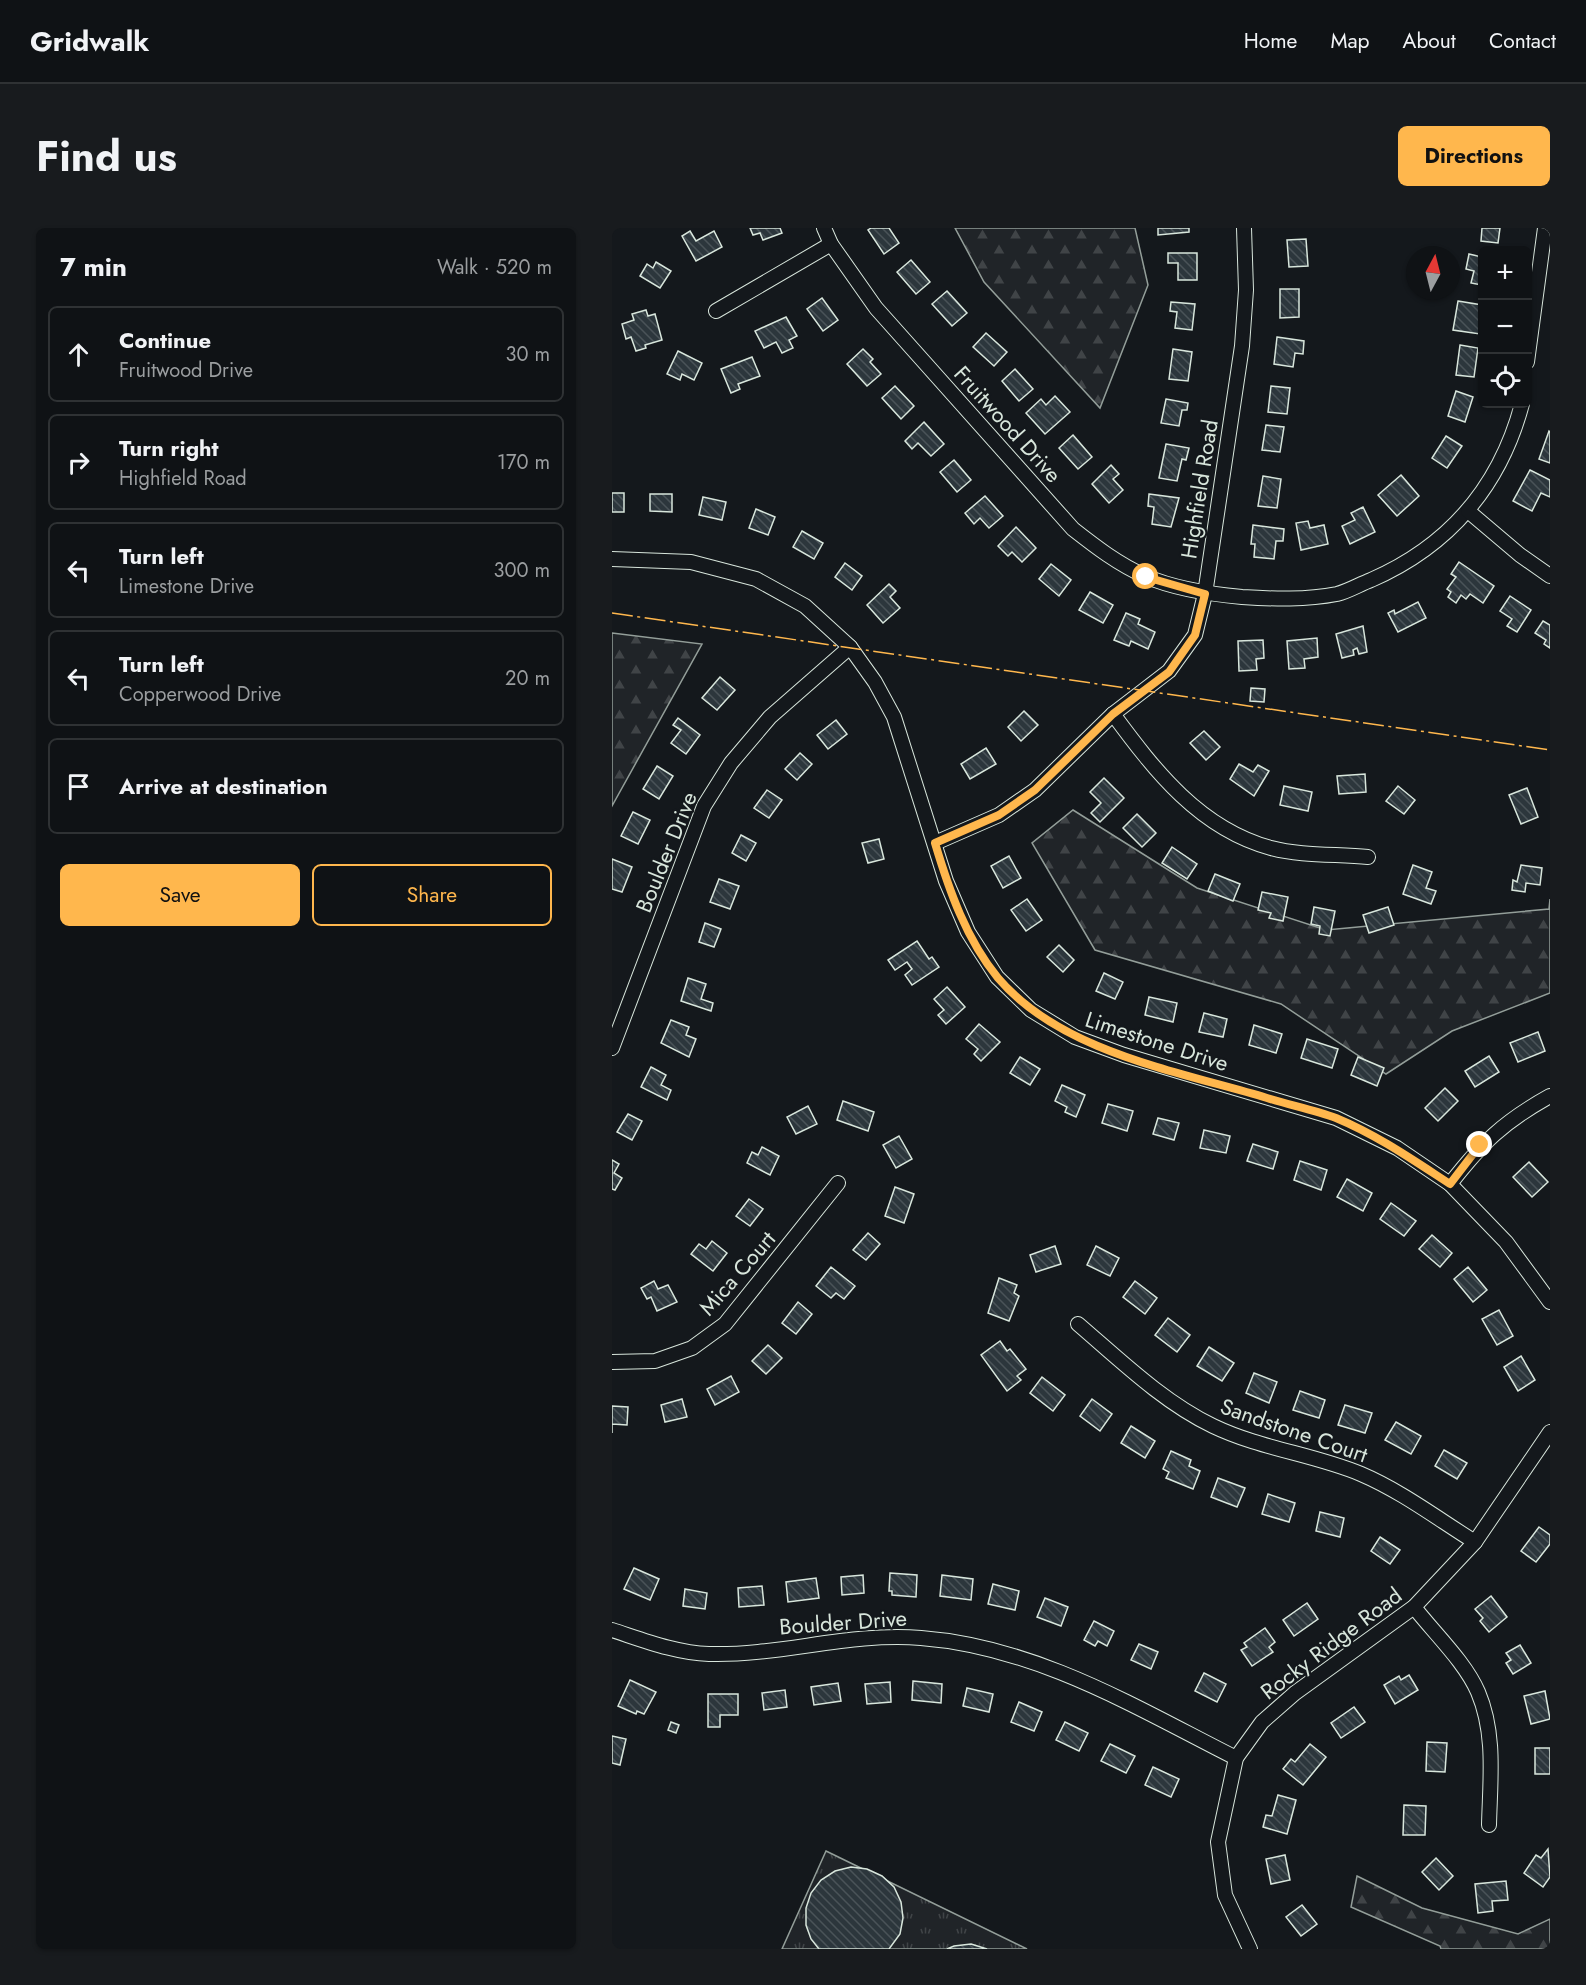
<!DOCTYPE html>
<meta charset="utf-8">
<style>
:root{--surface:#0f1215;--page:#181b1e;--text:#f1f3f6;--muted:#9b9ea0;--line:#2f3234;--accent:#ffb74d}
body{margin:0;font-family:Jost,sans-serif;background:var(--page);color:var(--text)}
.controls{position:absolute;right:18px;top:18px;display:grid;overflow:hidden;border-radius:9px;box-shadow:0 2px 4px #0004}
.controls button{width:54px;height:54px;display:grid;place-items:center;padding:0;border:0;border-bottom:2px solid var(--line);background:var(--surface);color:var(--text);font:30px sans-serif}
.compass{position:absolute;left:794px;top:18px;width:54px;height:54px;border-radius:50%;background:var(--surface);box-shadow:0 2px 4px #0004;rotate:7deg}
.stop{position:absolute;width:18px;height:18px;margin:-14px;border:4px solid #ffb74d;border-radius:50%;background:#fff}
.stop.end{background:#ffb74d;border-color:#fff;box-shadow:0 2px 6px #0008}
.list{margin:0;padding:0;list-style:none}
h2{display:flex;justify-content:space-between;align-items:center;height:78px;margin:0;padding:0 24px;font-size:26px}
h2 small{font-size:20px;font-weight:400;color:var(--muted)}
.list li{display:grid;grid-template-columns:39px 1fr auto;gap:18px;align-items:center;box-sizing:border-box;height:96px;margin:0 12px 12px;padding:0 12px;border:2px solid var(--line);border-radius:9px}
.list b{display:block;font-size:22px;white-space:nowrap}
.list p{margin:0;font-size:20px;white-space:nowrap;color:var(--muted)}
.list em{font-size:20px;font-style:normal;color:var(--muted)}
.actions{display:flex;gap:12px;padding:18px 24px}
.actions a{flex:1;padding:14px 0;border:2px solid var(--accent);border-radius:9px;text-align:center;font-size:21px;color:var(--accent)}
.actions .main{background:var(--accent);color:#111}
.icon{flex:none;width:33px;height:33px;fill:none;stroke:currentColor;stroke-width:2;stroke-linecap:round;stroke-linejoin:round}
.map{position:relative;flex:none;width:938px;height:1721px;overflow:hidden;border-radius:9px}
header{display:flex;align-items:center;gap:36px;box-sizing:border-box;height:84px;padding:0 30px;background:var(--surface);border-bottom:2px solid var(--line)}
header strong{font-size:28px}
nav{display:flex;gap:33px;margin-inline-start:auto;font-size:21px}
.intro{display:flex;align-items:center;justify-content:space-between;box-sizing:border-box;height:144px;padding:0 36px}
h1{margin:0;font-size:42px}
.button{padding:15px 27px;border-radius:9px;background:var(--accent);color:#111;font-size:21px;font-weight:700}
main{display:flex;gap:36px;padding:0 36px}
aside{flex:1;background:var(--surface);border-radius:9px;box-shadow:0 2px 4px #0004}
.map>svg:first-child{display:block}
.grass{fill:url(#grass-tufts);stroke:#939e99;stroke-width:1.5}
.forest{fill:url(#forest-firs);stroke:#939e99;stroke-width:1.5}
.building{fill:url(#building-back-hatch);stroke:#d8e6dc;stroke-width:1.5}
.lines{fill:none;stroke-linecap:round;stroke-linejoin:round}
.street-casing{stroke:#d8e6dc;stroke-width:16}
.street{stroke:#14181c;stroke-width:14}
.power{stroke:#ffb74d;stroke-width:1.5;stroke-dasharray:21 4.5 3 4.5;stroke-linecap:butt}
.route{stroke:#ffb74d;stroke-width:8}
.labels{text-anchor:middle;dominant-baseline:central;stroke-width:4.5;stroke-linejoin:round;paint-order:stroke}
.street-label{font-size:22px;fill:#d8e6dc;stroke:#14181c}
</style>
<header>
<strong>Gridwalk</strong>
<nav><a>Home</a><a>Map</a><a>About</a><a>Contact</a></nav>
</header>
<div class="intro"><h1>Find us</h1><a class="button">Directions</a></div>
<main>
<aside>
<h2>7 min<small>Walk · 520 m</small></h2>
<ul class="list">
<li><svg class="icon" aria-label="ahead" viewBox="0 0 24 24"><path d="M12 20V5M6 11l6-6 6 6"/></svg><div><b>Continue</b><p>Fruitwood Drive</p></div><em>30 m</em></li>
<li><svg class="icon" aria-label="right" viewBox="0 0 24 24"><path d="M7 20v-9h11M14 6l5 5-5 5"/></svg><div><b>Turn right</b><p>Highfield Road</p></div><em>170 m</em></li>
<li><svg class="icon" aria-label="left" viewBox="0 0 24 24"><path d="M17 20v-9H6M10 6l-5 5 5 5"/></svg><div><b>Turn left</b><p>Limestone Drive</p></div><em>300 m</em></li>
<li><svg class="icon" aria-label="left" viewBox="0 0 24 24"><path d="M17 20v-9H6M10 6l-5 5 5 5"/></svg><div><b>Turn left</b><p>Copperwood Drive</p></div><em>20 m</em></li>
<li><svg class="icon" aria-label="arrive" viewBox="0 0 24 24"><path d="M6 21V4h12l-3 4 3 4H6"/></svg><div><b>Arrive at destination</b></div></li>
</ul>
<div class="actions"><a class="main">Save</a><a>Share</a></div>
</aside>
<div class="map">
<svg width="938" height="1721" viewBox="0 0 938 1721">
<defs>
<pattern id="grass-tufts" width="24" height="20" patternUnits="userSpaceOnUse" patternTransform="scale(1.5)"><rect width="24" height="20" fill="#202428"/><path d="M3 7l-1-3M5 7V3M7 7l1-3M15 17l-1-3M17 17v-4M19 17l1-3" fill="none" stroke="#404447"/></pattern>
<pattern id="forest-firs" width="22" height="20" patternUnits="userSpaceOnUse" patternTransform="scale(1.5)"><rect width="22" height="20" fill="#202428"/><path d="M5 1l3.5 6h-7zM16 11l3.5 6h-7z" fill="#404447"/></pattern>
<pattern id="building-back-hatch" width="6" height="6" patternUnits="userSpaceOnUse" patternTransform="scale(1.5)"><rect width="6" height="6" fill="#2c363c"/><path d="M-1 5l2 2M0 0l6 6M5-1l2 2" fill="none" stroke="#4a5358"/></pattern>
</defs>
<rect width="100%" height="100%" fill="#14181c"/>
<polygon class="grass" points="214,1623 415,1721 170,1721"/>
<g class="forest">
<polygon points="343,0 523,0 536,57 488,180 372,54"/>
<polygon points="0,405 90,416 0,578"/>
<polygon points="461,582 585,660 714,702 937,681 938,671 938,765 840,803 774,846 669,776 483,722 420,615"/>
<polygon points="745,1648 810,1680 906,1706 938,1691 938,1721 829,1721 828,1718 739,1679"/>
</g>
<g class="building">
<polygon points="138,0 168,0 170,5 151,12 148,5 141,7"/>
<polygon points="259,0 277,0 287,15 272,26 256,2"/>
<polygon points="546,0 577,0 577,4 546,7"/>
<polygon points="870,0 888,0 886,15 869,13"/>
<polygon points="78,3 84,13 102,3 110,19 84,33 70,8"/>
<polygon points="694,11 696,38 677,39 675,12"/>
<polygon points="556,25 585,25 585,52 566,52 566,35 556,35"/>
<polygon points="857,26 870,29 870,57 859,55 862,43 854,41"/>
<polygon points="299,32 318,54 304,66 285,44"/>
<polygon points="44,34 59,43 48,60 28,48 35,36 41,40"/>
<polygon points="668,61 687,61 687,89 668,90"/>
<polygon points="335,63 355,85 340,98 320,76"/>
<polygon points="210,70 226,92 211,103 195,81"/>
<polygon points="846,73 870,77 868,106 841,102"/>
<polygon points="559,74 583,76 580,102 563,100 565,84 558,83"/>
<polygon points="34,82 36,88 43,86 50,112 33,117 34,120 24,123 19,109 14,111 10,96 22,92 20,86"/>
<polygon points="174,89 185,108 177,112 181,120 170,125 164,114 152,120 143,103"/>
<polygon points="374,105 395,124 382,138 361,119"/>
<polygon points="665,109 692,113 691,126 683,125 681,139 662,136"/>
<polygon points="848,117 866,120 862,149 844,147"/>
<polygon points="251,121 261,131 258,134 269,146 255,158 235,136"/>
<polygon points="561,121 580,124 576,153 557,151"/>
<polygon points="66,123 90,135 82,152 70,146 68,152 55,146"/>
<polygon points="140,129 148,148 126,156 128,161 119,165 109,141"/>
<polygon points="403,141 421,161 407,173 390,153"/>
<polygon points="283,158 302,178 289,191 270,170"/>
<polygon points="659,158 678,160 675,186 656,184"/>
<polygon points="844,163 861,169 853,194 836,188"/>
<polygon points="443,168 458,184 433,206 414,185 429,171 434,177"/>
<polygon points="554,171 576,175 575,182 570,182 567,198 549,195"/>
<polygon points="312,194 332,216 319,228 306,215 300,221 293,213"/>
<polygon points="654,197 672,199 668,224 650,222"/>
<polygon points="937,203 938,204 938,235 927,231"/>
<polygon points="461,207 480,229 466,241 447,220"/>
<polygon points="834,208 850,218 835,240 820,230"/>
<polygon points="554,216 577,220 574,232 570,231 565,253 547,250"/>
<polygon points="342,232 359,252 345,264 328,244"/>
<polygon points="499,237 507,246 501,251 511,262 497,275 480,256"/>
<polygon points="918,242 938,252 938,269 929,265 920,283 901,273"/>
<polygon points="789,247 807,268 785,288 766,267"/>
<polygon points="651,248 669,251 665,280 646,278"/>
<rect x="0" y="265" width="12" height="19"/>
<polygon points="38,266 60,266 60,284 38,283"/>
<polygon points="537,266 567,270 559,299 540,296 542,279 536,278"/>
<polygon points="373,268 391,288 377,300 368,290 362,296 353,285"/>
<polygon points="91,269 114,274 110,292 87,287"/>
<polygon points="751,279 763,304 738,316 730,298 743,292 739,285"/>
<polygon points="144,281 163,289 156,307 137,300"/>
<polygon points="696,293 698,300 712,297 716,316 689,322 684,295"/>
<polygon points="641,297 672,301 671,313 664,313 662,331 642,329 643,316 639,316"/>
<polygon points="404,299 424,320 410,334 400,324 396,328 386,318"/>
<polygon points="190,303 211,315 202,331 181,319"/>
<polygon points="847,334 882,358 871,375 858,366 854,371 849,367 844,375 836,369 839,364 835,361 844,349 839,346"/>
<polygon points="233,335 250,348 240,362 223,349"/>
<polygon points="439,336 459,352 447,368 427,351"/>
<polygon points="277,356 284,363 278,369 288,380 271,395 255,377"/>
<polygon points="478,364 501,377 491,395 467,382"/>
<polygon points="898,368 919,382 905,404 895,398 900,391 888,383"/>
<polygon points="806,374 814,390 786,404 776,385 782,382 783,386"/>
<polygon points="514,385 528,391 526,396 543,404 536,421 519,413 517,418 502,412"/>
<polygon points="931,393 938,397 938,420 932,416 934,412 923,405"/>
<polygon points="751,398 755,424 747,426 745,420 741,422 742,427 730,430 724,406"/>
<polygon points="705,410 706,429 692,431 693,440 677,441 675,413"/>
<polygon points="651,412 652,430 644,431 645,442 627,443 626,413"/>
<polygon points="108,449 123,462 105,482 90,470"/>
<polygon points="639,460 653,461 652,474 638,473"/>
<polygon points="412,483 426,497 409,513 396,499"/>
<polygon points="66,490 88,507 74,526 59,515 69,502 61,497"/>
<polygon points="224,492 235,506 216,521 205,507"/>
<polygon points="592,503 608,519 594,532 578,515"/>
<polygon points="374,520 384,536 358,551 349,536"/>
<polygon points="188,525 200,536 185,552 173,541"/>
<polygon points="627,536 641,544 646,537 657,543 642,568 618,551"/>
<polygon points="45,538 61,548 47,571 31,561"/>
<polygon points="753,546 754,564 727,566 725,548"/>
<polygon points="492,550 512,570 488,594 479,585 489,575 478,564"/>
<polygon points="672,558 700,564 696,583 668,577"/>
<polygon points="786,558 803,572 792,586 774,573"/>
<polygon points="915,560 926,589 909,596 897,567"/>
<polygon points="155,562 170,572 157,590 142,580"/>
<polygon points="21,584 38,592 26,616 9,608"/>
<polygon points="525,586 544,605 530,619 511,600"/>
<polygon points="129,607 144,615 134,633 120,625"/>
<polygon points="267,611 272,631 256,635 250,615"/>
<polygon points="560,619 585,636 575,651 550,635"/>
<polygon points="397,628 409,650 391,660 379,638"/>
<polygon points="0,631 20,639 10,664 0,661"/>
<polygon points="801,637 820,644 814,660 824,663 819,676 791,666"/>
<polygon points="909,637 930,640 928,657 914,655 913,664 900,662 901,652 905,654"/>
<polygon points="603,646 628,656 621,673 596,663"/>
<polygon points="107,651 127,658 118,681 98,674"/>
<polygon points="650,664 676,669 671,693 657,690 659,685 646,682"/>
<polygon points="415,671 430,692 414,703 399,682"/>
<polygon points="702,679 723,683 718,708 707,706 708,698 699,696"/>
<polygon points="776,679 782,697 757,705 751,687"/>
<polygon points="93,695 109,701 102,719 87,714"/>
<polygon points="305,713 317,731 320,729 327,739 300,757 293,747 300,741 295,734 283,742 276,732"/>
<polygon points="447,717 462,732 451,744 435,729"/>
<polygon points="492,745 511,754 503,771 484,763"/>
<polygon points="76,750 94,756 89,771 101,775 99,783 69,773"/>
<polygon points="335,759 353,779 334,796 326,787 332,782 322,771"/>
<polygon points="537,769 565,775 561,794 533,787"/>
<polygon points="592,785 615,791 611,809 587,804"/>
<polygon points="59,792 77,799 74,807 84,811 77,829 49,815"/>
<polygon points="367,796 388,814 369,833 362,826 366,821 354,811"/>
<polygon points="642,797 670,806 664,825 637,817"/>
<polygon points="926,804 933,823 906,834 898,815"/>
<polygon points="695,811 726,821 720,840 689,830"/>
<polygon points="877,828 887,844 863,859 853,843"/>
<polygon points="408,829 428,841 418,857 398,845"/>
<polygon points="746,829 772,840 765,858 739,847"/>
<polygon points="39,839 54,847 49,857 59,862 55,872 29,859"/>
<polygon points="450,857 473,867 464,889 453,884 455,879 443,873"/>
<polygon points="833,860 846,873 826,893 813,880"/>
<polygon points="231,873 262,884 256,903 225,892"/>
<polygon points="496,876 521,883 515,903 490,895"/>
<polygon points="196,878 205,896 184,906 175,889"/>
<polygon points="16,886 30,893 20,912 5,904"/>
<polygon points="546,890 567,895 562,912 541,906"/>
<polygon points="592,902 618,908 614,925 588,920"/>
<polygon points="287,908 300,931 284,940 271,917"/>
<polygon points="641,916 666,924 661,941 635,933"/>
<polygon points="150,919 167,928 158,947 135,935 140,924 146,927"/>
<polygon points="0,932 7,936 2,945 10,950 3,962 0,961"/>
<polygon points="688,933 715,942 709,962 682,952"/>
<polygon points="917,934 936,954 920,969 901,949"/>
<polygon points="735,951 760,965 751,983 725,969"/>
<polygon points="283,959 302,966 292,995 273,988"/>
<polygon points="137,971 151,981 138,998 124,988"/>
<polygon points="779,975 804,993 792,1008 768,991"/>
<polygon points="256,1005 268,1016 254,1032 241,1022"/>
<polygon points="820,1007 840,1025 828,1039 807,1021"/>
<polygon points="100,1013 115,1025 101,1043 79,1026 87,1016 94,1021"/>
<polygon points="443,1018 449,1036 424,1044 418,1027"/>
<polygon points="484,1018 507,1030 498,1048 475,1037"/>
<polygon points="219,1039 243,1058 232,1071 224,1065 219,1070 204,1058"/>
<polygon points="856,1039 875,1062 861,1074 842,1051"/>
<polygon points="387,1050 405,1057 402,1065 407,1068 397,1093 376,1085"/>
<polygon points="42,1053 46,1061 56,1057 65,1074 45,1083 39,1069 35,1071 29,1060"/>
<polygon points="523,1053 545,1070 533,1086 511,1069"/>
<polygon points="186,1074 200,1086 184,1106 170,1095"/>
<polygon points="887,1082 901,1108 885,1117 870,1091"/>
<polygon points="556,1090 578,1107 565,1124 543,1107"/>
<polygon points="388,1113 395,1123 398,1121 414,1141 405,1148 409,1152 395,1163 369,1127"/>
<polygon points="156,1117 170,1130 154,1146 140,1133"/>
<polygon points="597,1119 622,1135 610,1153 585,1138"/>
<polygon points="909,1128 923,1152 906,1163 892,1139"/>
<polygon points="642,1145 665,1154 657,1175 634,1165"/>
<polygon points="119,1148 127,1164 103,1177 95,1161"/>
<polygon points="430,1149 453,1167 441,1183 418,1165"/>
<polygon points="688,1163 713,1172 707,1190 681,1182"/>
<polygon points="70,1171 75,1189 53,1194 49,1177"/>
<polygon points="480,1171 500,1186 488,1203 468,1188"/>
<polygon points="733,1177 760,1185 753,1205 726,1197"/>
<polygon points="0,1178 16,1179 15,1197 0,1196 0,1205"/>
<polygon points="784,1194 809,1208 799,1226 773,1212"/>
<polygon points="519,1198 543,1213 533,1230 509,1215"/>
<polygon points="832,1222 855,1235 845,1251 823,1238"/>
<polygon points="559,1223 579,1232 577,1238 588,1243 581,1261 554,1250 557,1244 551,1241"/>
<polygon points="606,1250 633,1260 625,1279 599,1269"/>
<polygon points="656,1266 683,1275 677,1294 650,1286"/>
<polygon points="708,1284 732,1290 728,1309 704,1303"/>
<polygon points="927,1299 938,1307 938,1316 924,1334 909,1323"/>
<polygon points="768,1309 788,1322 778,1336 759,1323"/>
<polygon points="22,1340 47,1351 38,1372 12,1361"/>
<polygon points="278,1345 305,1347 304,1369 280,1367 280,1363 277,1363"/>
<polygon points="251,1347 252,1365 230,1367 229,1349"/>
<polygon points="330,1347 361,1351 359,1372 328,1368"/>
<polygon points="204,1350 207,1370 176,1374 174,1354"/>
<polygon points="381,1356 407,1363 403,1382 376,1376"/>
<polygon points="150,1358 152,1377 127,1379 126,1360"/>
<polygon points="73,1361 95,1365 93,1381 71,1378"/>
<polygon points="879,1368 895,1389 877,1404 868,1393 871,1390 863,1381"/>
<polygon points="433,1370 456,1379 449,1398 425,1389"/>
<polygon points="695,1375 706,1391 682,1408 671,1392"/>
<polygon points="482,1393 502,1403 495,1418 486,1413 483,1418 472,1412"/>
<polygon points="653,1400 663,1414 657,1419 661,1424 640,1438 629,1422 635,1419 632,1415"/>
<polygon points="527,1416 546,1424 539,1441 519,1432"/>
<polygon points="908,1417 919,1435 901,1446 894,1435 899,1432 894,1425"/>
<polygon points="592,1445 614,1456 605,1474 583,1463"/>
<polygon points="797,1447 806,1462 783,1476 772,1457 787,1448 789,1452"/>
<polygon points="18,1452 44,1464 32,1486 25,1483 24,1486 6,1478"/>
<polygon points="301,1453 330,1456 329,1475 300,1472"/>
<polygon points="278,1454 279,1474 255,1476 253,1456"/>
<polygon points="226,1455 229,1473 202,1477 199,1459"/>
<polygon points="355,1460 381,1466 377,1484 351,1478"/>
<polygon points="173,1462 175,1479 152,1482 150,1465"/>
<polygon points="933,1463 938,1491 919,1496 912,1468"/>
<polygon points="96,1466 126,1466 126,1487 108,1487 108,1499 96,1499"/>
<polygon points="407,1474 430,1484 422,1503 399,1494"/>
<polygon points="742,1479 753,1494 729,1510 719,1495"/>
<polygon points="59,1494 67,1497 64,1505 56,1502"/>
<polygon points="453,1494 476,1505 467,1523 444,1512"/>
<polygon points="0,1508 14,1511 8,1537 0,1535"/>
<polygon points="815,1514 835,1515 833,1544 814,1543"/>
<polygon points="498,1516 523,1528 514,1545 489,1533"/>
<polygon points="698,1516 714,1529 691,1557 671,1541 679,1531 683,1534"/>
<rect x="923" y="1520" width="15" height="26"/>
<polygon points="541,1539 567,1551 559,1569 533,1557"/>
<polygon points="666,1567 684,1572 675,1606 651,1599 654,1587 660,1588"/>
<polygon points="792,1577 814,1578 813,1607 791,1607"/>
<polygon points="936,1621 938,1649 931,1659 912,1645 924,1627 929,1630"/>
<polygon points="673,1627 678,1652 659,1656 654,1631"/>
<polygon points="824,1630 841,1648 827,1662 810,1644"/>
<polygon points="239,1639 255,1641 270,1648 282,1659 289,1674 291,1690 288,1706 277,1721 207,1721 199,1711 194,1697 194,1680 199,1665 209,1652 223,1643"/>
<polygon points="894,1653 896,1672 880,1673 881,1683 866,1685 863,1656"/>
<polygon points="690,1677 705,1696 689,1708 674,1689"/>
<polygon points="359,1716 375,1721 335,1721 342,1718"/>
</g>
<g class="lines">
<g class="street-casing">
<g id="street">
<path d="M212 0 219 16 264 80 461 301C484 319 506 336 533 348 563 361 597 366 630 369 662 371 694 372 725 366 737 363 748 356 759 352 837 318 888 258 910 176"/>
<polyline points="104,83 219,16"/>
<polyline points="915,134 933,0"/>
<polyline points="856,283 908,327 938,348"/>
<polyline points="0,331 79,334 144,351 193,378 238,419 263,454 282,489 334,653 356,704 385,749 419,782 463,809 512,827 724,890 785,920 838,956 894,1014 938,1074"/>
<path d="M501 486C543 543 588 601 659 620 689 628 725 626 756 629"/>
<polyline points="323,615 387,587 423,562 501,486 557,443 583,407 593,366 630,118 634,62 632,0"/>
<polyline points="0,820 92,578 119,535 158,489 238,419"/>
<path d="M838 956C870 915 891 894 938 868"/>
<path d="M466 1096C508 1132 551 1174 601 1198 649 1221 701 1226 749 1246 789 1263 826 1291 863 1314"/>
<polyline points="0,1134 43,1133 80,1120 113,1096 226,955"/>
<path d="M802 1379C823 1406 853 1434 866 1464 884 1506 878 1553 877 1597"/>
<path d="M0 1402C31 1412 64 1425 97 1426 168 1428 238 1404 309 1410 425 1419 523 1479 624 1530"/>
<polyline points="638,1721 613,1667 606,1614 624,1530 650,1494 683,1465 802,1379 863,1314 938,1204"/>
</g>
</g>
<use href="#street" class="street"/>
<polyline class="power" points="0,385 938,522"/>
</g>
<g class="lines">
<path class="route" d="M534 349 593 366 583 407 557 444 501 486 423 562 387 587 323 615C337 662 354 711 386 750 449 824 565 843 655 870 677 877 702 882 724 890 765 907 801 932 838 956L868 917"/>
</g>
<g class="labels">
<g class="street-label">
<text transform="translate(396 196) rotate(48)">Fruitwood Drive</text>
<text transform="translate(587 261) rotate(-81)">Highfield Road</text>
<text transform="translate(54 624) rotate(-68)">Boulder Drive</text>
<text transform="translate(545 813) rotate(18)">Limestone Drive</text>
<text transform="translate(125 1045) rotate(-49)">Mica Court</text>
<text transform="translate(682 1202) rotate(19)">Sandstone Court</text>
<text transform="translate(231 1394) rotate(-4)">Boulder Drive</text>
<text transform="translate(719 1415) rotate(-37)">Rocky Ridge Road</text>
</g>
</g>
</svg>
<div class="controls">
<button>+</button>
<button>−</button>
<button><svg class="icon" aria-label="locate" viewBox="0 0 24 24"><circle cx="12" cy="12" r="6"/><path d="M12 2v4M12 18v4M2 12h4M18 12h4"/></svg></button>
</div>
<svg class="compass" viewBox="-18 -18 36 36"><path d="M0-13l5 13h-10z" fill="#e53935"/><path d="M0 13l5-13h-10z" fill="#9b9ea0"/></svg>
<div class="stop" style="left:534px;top:349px"></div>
<div class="stop end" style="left:868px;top:917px"></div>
</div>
</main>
